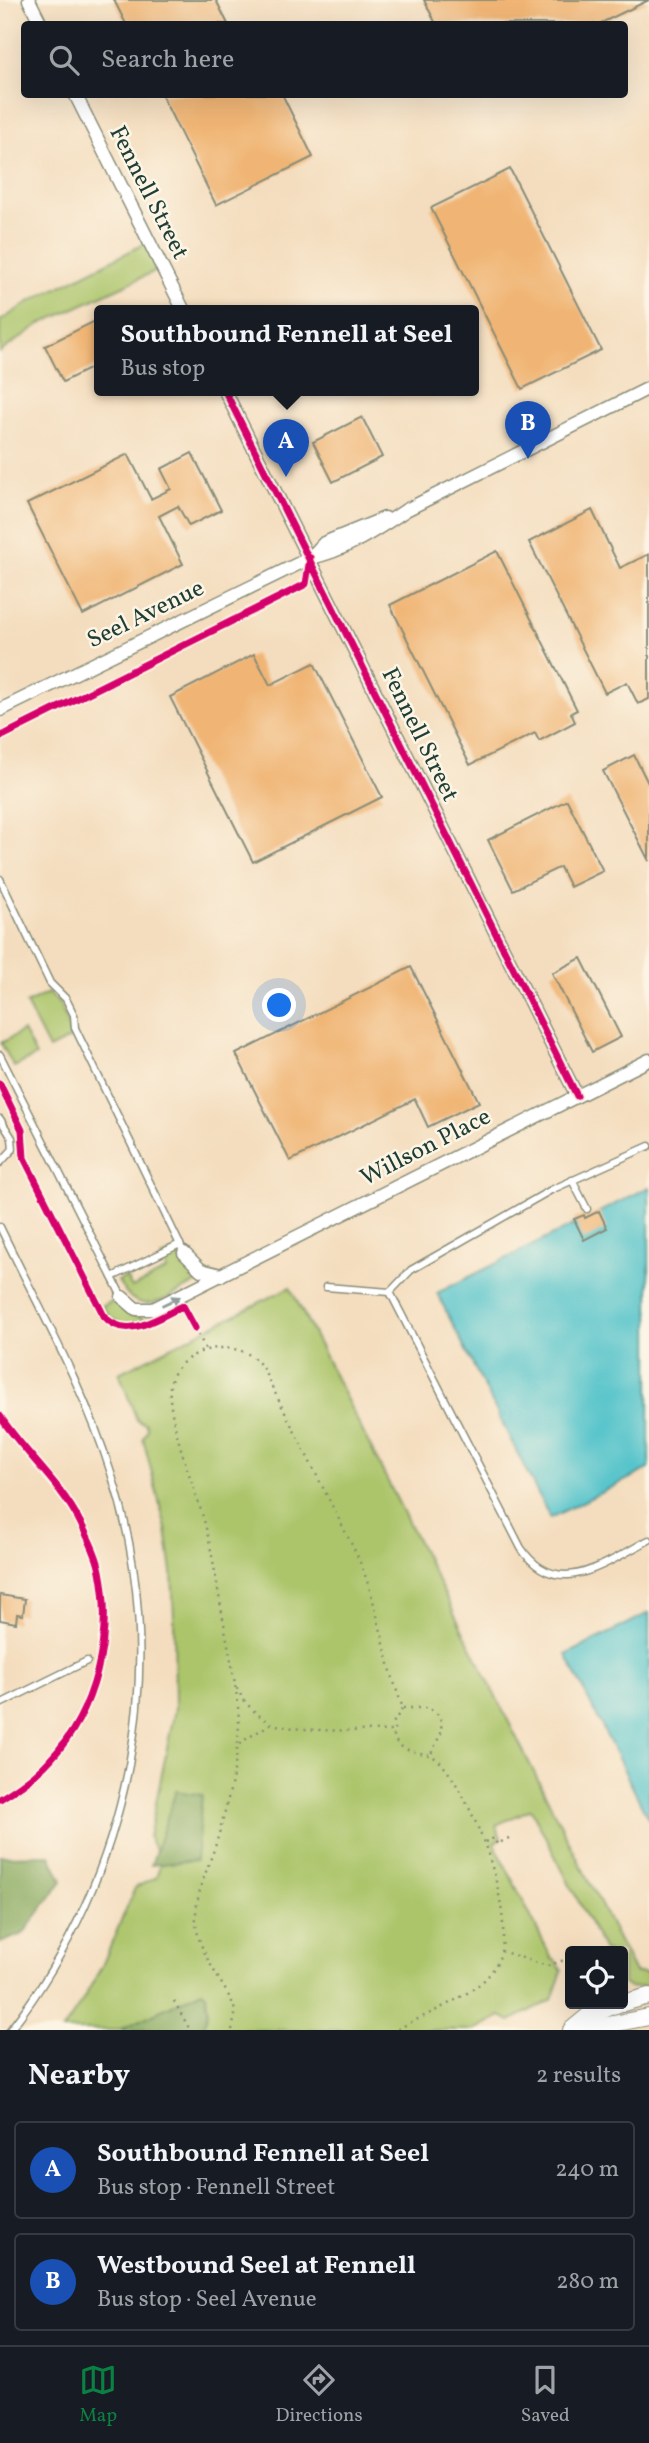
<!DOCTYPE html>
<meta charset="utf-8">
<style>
:root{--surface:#171b24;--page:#242831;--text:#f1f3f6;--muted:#9ea1a6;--line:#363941;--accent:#0b8043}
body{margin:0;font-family:Vollkorn,serif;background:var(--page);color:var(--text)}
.controls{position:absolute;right:21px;bottom:21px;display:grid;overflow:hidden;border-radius:7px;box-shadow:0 7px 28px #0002}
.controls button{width:63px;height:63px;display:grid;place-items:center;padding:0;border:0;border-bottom:2px solid var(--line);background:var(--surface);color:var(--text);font:35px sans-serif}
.you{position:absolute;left:280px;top:1006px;width:24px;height:24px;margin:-18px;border:5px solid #fff;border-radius:50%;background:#1a73e8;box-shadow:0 0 0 10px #1a73e833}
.badge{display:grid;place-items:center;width:46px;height:46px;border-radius:50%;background:var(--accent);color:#fff;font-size:23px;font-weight:700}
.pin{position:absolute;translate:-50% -58px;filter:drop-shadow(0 2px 4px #0008)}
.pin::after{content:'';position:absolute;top:37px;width:24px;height:21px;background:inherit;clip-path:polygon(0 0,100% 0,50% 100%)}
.popup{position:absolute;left:94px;top:305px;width:385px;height:91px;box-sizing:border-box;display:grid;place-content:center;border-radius:7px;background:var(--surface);filter:drop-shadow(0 2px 5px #0005);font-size:23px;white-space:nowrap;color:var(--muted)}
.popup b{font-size:26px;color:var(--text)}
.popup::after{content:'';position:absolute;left:50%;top:100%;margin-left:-14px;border:14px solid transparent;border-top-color:var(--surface)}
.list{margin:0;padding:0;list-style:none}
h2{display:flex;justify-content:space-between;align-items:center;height:91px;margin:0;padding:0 28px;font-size:30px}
h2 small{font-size:23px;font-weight:400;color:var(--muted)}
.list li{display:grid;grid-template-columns:46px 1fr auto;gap:21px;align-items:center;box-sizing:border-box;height:98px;margin:0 14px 14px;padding:0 14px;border:2px solid var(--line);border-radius:7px}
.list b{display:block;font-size:26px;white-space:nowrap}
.list p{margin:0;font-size:23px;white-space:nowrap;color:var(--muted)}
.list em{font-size:23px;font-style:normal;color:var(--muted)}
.icon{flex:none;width:38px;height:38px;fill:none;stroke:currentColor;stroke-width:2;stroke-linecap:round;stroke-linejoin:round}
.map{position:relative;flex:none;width:649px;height:2030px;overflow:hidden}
.search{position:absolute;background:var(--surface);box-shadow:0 7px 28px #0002;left:21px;right:21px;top:21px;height:77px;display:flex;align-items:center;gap:18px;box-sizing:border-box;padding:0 24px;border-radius:7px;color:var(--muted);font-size:26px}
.sheet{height:315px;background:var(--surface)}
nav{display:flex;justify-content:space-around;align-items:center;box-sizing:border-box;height:98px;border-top:2px solid var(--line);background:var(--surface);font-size:19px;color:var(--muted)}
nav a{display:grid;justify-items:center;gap:4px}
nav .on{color:var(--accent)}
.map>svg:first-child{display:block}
.green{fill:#acc56b;stroke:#668150;stroke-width:2}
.forest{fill:#89aa5f;stroke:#54744a;stroke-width:2}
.water{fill:#56c4cb;stroke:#3a8080;stroke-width:2}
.building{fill:#f0b574}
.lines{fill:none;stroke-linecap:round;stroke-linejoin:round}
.service-casing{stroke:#8a8d79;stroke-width:9}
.minor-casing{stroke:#8a8d79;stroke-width:15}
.tertiary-casing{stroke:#8a8d79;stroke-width:18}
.path{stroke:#8a8d79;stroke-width:2.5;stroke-dasharray:2 5;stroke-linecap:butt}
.service{stroke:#fff;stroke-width:6}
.minor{stroke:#fff;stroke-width:12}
.tertiary{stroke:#fff;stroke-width:16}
.cycleway-casing{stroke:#fcf5e5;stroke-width:11}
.cycleway{stroke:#d6006c;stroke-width:7}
.oneway{fill:#8f9e9a}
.labels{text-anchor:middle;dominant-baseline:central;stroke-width:5;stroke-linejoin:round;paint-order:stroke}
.street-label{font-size:24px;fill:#1f3d34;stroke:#fcf5e5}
</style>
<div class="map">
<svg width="649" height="2030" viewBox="0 0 649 2030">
<rect width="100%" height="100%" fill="#fcf5e5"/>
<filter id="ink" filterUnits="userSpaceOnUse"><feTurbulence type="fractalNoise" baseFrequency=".0143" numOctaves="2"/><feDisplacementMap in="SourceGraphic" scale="14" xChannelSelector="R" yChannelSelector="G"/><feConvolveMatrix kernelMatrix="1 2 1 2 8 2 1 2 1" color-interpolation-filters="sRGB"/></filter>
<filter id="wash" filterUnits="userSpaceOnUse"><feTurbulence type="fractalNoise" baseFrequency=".00686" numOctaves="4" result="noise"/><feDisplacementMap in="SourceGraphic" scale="28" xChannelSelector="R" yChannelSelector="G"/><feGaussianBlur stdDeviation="1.57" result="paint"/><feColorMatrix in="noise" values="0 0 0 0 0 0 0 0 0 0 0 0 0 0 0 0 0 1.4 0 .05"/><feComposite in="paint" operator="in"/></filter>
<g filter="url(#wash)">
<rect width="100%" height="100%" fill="#f4ddbe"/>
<g class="green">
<polygon points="148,242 162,268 40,324 0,352 0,321 29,302"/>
<path d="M48 993C66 1006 65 1019 71 1038L49 1049 26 1004Z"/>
<polygon points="23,1031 36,1056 14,1067 1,1043"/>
<path d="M174 1251 187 1268 199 1277 198 1282C167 1297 139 1322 118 1281L126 1277 132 1288 167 1270 161 1258Z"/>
<polygon points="290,1287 635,1973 649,1973 649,1986 630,1988 623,1983 623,1951 604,1951 531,1809 496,1825 501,1838 494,1843 552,1959 556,1961 562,1971 552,2000 510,2021 501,2016 474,2030 63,2030 81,2003 102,1966 135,1888 156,1877 161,1862 149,1837 175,1709 174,1618 172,1572 166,1529 143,1438 147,1430 146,1424 137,1420 119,1373"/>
<path d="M118 1299 128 1314 144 1318 145 1320C126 1327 111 1324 102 1306Z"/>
</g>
<g class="forest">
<polygon points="176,1791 202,1795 196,1860 151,1865"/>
<polygon points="50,1855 62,1881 23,1934 0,1943 0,1856"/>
<polygon points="202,1991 206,1994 208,2011 203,2030 119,2030"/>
</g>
<g class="water">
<polygon points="649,1187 649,1469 550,1518 437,1293"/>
<polygon points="649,1613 649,1820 566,1655"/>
</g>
<g id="blocks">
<g class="building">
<polygon points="114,0 216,0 228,24 126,24"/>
<polygon points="424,0 649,0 599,24 436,24"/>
<polygon points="161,94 282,94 313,157 216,205"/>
<polygon points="510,169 601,350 522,389 431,208"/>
<polygon points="99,319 99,364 63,382 45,346"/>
<polygon points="362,417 382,457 333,482 313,442"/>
<polygon points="192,453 221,510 189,526 178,506 159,516 183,564 83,615 27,504 128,454 151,499 171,489 161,469"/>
<polygon points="592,510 620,568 649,554 649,699 638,704 627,682 605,693 529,542"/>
<polygon points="497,551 577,710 571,713 575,722 539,741 535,733 470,765 390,605"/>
<polygon points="254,654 270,685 314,663 382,797 253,862 170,697"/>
<polygon points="634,755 649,785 649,861 603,771"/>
<polygon points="567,800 603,871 570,887 560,867 513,890 488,840"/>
<polygon points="581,958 621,1037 592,1052 552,973"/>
<polygon points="411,967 479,1102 428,1127 415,1099 290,1161 236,1054"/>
<polygon points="599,1211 607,1228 584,1240 574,1219 584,1215 585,1218"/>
<polygon points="0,1595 25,1599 23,1615 17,1614 16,1623 0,1620"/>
</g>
</g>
</g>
<g filter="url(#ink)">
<use href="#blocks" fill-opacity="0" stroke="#8a8d79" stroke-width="2"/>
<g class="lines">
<g class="service-casing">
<g id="service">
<polyline points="0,879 50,983 66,999 74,1015 75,1028 184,1253"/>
<polyline points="0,1055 122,1297"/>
<polyline points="0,1119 12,1138 13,1149 0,1163"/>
<polyline points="572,1180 587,1209"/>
<path d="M0 1227C39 1308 84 1387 111 1473 173 1662 131 1875 10 2030"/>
<polyline points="112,1277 180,1244"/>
<polyline points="326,1287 390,1292 411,1270 551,1190 649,1146"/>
<path d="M390 1292 521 1548C557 1602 606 1562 649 1540"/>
<polyline points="0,1704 87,1661"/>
</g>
</g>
<g class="minor-casing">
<g id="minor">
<polyline points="29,0 41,24"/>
<polyline points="75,94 184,311"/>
<polyline points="225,391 577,1096"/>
<polyline points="310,558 324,543 385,518"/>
<path d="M0 710 310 558C345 551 376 530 406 510L649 388"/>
<polyline points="184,1253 201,1270 221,1275"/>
<polyline points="122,1297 136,1309 153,1309 649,1060"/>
</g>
</g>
<g class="tertiary-casing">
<g id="tertiary">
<polyline points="623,2003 649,1996"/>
<polyline points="574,2028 592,2028 649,2017"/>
<polyline points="571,2030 588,2016 618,2004"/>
</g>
</g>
<g class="path">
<polyline points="195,1328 206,1350"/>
<path d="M237 1688C242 1701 258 1717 271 1723 296 1733 364 1730 393 1731"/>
<polyline points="403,1708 428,1708 440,1716 442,1731 430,1756"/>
<polyline points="236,1750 243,1741 272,1723"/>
<polyline points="485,1842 494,1838 497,1844 513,1836"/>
<polyline points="501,1951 547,1966 570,1958"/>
<polyline points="174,2001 190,2030"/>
<path d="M232 2030 235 2015 234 2006C222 1981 202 1957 197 1930 191 1899 210 1866 218 1837 229 1797 242 1749 238 1707 235 1677 228 1647 223 1618 217 1586 213 1555 205 1524 196 1490 163 1411 171 1381 177 1360 202 1348 221 1348 239 1348 252 1353 262 1367L356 1553C379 1603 383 1657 403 1708L394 1721V1739C407 1758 427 1748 440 1762 473 1798 513 1904 501 1952 499 1961 494 1969 488 1976 470 1997 422 2016 396 2030"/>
</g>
<use href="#service" class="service"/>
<use href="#minor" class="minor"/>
<use href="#tertiary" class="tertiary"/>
<g class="cycleway-casing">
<g id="cycleway">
<polyline points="225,391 577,1096"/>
<polyline points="0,737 306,584 310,558"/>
<path d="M0 1084 22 1130 24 1158 104 1316C126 1342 159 1317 183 1306L195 1328"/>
<path d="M0 1416C24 1453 60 1482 80 1522 88 1537 97 1555 100 1571 113 1636 96 1711 50 1760 36 1776 18 1788 0 1799"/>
</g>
</g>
<use href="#cycleway" class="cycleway"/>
</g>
<defs><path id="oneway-solid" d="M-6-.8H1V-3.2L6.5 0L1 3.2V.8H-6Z" transform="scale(1.75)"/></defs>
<use class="oneway" href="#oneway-solid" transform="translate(171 1301) rotate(-26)"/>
</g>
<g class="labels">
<g class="street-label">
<text transform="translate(148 193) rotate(63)">Fennell Street</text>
<text transform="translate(146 615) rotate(-26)">Seel Avenue</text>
<text transform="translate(419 735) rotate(64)">Fennell Street</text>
<text transform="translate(426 1148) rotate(-27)">Willson Place</text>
</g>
</g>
</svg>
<div class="controls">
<button><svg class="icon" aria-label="locate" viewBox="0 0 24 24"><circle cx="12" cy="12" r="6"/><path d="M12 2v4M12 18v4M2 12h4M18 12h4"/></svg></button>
</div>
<div class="you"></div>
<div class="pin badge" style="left:286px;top:477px;background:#1a4fb4">A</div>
<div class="popup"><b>Southbound Fennell at Seel</b>Bus stop</div>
<div class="pin badge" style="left:528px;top:459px;background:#1a4fb4">B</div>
<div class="search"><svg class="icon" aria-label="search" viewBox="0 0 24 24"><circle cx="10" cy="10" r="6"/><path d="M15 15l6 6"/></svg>Search here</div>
</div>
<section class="sheet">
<h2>Nearby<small>2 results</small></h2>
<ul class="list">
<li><span class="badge" style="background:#1a4fb4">A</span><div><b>Southbound Fennell at Seel</b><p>Bus stop · Fennell Street</p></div><em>240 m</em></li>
<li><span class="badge" style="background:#1a4fb4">B</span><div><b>Westbound Seel at Fennell</b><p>Bus stop · Seel Avenue</p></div><em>280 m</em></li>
</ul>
</section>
<nav>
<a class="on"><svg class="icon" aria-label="map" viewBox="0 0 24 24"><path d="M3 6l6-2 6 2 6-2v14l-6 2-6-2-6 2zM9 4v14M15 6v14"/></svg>Map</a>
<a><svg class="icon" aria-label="directions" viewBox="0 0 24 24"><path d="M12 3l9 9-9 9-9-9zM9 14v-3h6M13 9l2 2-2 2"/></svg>Directions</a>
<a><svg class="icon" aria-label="saved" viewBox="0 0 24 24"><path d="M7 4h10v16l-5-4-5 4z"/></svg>Saved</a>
</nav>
